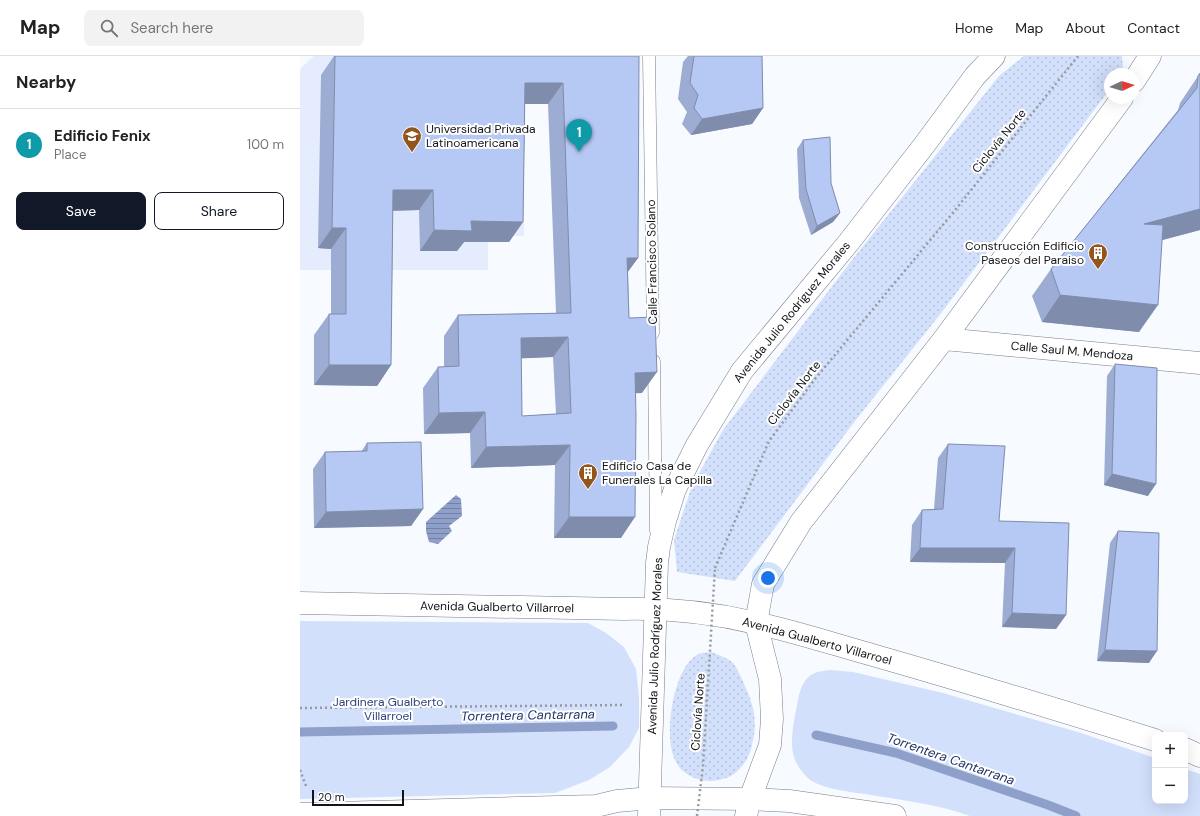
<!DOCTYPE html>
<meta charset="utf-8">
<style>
:root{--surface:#fff;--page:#f2f2f2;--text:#222;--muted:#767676;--line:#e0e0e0;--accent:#111827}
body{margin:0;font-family:"DM Sans",sans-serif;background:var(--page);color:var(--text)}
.controls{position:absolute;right:12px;bottom:12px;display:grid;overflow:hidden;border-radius:8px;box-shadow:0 4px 16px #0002}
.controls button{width:36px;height:36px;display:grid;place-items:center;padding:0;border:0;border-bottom:1px solid var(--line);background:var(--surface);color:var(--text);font:20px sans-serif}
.compass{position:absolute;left:804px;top:12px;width:36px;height:36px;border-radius:50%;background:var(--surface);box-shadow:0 4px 16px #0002;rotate:86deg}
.scale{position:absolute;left:12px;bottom:10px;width:92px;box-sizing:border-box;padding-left:4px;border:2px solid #131419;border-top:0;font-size:11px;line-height:14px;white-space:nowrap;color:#131419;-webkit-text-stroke:3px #fff;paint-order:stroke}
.you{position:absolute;left:468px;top:522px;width:14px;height:14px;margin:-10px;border:3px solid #fff;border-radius:50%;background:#1a73e8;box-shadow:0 0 0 6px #1a73e833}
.badge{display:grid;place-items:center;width:26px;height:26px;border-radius:50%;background:var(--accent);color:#fff;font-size:13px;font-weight:700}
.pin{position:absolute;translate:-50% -33px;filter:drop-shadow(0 1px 2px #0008)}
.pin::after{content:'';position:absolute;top:21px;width:14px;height:12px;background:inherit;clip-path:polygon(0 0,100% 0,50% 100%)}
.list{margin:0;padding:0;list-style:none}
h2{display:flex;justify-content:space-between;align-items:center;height:52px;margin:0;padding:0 16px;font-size:17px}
h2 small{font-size:13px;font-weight:400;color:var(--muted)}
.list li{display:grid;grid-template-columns:26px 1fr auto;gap:12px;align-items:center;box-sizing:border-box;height:72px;padding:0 16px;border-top:1px solid var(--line)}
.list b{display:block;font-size:15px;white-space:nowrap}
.list p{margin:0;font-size:13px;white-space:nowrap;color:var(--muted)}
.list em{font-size:13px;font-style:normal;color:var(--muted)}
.actions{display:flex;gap:8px;padding:12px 16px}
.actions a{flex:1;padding:9px 0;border:1px solid var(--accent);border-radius:8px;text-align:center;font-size:14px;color:var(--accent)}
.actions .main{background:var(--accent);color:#fff}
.icon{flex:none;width:22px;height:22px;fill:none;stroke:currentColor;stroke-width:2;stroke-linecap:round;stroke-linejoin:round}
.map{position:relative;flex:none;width:900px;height:760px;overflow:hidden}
header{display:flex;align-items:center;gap:24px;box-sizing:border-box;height:56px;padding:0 20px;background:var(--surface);border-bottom:1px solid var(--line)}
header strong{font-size:19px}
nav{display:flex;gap:22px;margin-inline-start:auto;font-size:14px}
.search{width:280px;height:36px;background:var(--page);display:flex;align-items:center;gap:10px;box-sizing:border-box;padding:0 14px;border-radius:8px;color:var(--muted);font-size:15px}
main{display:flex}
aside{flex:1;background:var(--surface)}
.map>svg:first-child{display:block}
.built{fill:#e5ecfd}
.grass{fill:url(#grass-dots)}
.park{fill:#d3e0fc}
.water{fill:url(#water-rules)}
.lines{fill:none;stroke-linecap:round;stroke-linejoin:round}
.stream{stroke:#8e9fc9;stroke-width:9}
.service-casing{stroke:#787d88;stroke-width:13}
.minor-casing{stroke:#787d88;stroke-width:23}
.secondary-casing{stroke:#787d88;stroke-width:23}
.path{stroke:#96999e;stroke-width:2.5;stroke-dasharray:2 3;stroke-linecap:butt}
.service{stroke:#fff;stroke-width:12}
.minor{stroke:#fff;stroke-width:22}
.secondary{stroke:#fff;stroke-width:22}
.path-bridge{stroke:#96999e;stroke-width:2.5;stroke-dasharray:2 3;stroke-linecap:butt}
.wall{fill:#9dacd2;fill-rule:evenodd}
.shaded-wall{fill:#7f8cab}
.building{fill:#b6c8f4;stroke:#7f8cab;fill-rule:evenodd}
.labels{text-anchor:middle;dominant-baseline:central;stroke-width:4;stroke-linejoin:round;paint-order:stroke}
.poi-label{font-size:12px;fill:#131419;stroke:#fff;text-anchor:start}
.street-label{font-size:12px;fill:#131419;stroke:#fff}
.park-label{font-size:12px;fill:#31447a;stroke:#fff}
.water-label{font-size:13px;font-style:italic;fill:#203266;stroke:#fff}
</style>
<header>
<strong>Map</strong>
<div class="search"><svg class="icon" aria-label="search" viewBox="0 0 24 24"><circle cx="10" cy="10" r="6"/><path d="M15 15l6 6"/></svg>Search here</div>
<nav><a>Home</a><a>Map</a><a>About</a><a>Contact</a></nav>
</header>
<main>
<aside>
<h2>Nearby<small></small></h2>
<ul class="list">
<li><span class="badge" style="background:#0f9aa8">1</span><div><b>Edificio Fenix</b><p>Place</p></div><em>100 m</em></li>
</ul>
<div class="actions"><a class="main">Save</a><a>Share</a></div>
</aside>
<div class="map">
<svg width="900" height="760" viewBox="0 0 900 760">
<defs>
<pattern id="grass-dots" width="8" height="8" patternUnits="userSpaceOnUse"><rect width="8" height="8" fill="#d3e0fc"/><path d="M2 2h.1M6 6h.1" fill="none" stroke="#b4bfd7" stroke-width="1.8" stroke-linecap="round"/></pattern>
<pattern id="water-rules" width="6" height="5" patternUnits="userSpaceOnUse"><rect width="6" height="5" fill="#8e9fc9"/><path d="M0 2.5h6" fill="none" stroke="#7380a2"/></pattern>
</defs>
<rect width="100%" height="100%" fill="#f7faff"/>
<polygon class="built" points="14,0 224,0 224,180 209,180 209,186 188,186 188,214 0,214 0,13"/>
<g class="grass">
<polygon points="724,0 822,0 823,14 821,18 810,18 810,33 807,37 642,256 555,365 435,525 377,516 374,484 392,430 423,374 552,204 699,20"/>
<path d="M411 596C418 599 427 601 433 607 438 613 441 621 444 628 455 651 458 668 451 693 449 699 447 704 443 709 435 720 423 725 409 725 395 724 381 718 375 704 363 681 373 609 399 598 402 596 407 597 411 596Z"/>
</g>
<g class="park">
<polygon points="0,565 288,567 306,577 324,591 336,613 339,640 339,672 329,691 310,711 289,724 255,737 0,743"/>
<path d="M530 614 553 616 643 637 781 677 855 702V745H885V713L900 718V760H670C636 748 601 744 565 738 550 736 525 733 512 725 506 722 498 711 495 704 488 687 495 661 498 644 500 633 504 621 515 617 519 615 526 615 530 614Z"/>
</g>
<polygon class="water" points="156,439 161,443 162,460 149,470 152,475 138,488 129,486 126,475 126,466"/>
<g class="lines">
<g class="stream">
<polyline points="0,676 313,670"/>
<polyline points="516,679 596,697 748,749 776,760"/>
</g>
<g class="service-casing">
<g id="service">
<polyline points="349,0 353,277"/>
<polyline points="354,305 356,475"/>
</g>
</g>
<g class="minor-casing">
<g id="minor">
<polyline points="644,283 900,307"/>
<path d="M0 547 324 553C369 552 413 557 456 567 497 576 536 589 576 600 670 627 762 655 855 684"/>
<polyline points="885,693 900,700"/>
<polyline points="0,758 296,750 317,745 351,742 450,743 489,745 595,760"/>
</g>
</g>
<g class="secondary-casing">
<g id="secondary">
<polyline points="834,25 850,0"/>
<polyline points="349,760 357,507 359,491 365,465 375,433 397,389 442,315 549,186 625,88 675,20 694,0"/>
<polyline points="446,760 450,743 470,689 472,663 470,623 456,567 463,528 501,466 644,283 822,42"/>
</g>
</g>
<g class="path">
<polyline points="415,512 469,385 515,323 656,153 778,0"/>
<polyline points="0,652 325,649"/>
<polyline points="0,714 6,730"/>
</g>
<use href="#service" class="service"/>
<use href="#minor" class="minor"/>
<use href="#secondary" class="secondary"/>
<polyline class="path-bridge" points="397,760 403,710 415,512"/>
</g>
<g class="wall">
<path d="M34 0H332L338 202 328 216 329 262 342 337H336L321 482H254L255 409 171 412 170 377 124 378 123 332 138 311H144V280L158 259 256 257 248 48H225L223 166 209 186H164L157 195H120L119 154 93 155 91 309 77 330 14 329V279L29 258H31V193L18 192 21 19ZM253 301 256 358 222 360 221 302Z"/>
<polygon points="388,0 462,0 463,52 452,68 391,79 382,68 387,56 378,43 383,6"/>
<polygon points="900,17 900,174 862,184 839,276 742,266 732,240 751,213 878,54 880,47"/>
<polygon points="503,84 531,127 540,157 533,166 511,179 499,142 497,93"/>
<polygon points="815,308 848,440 804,429 807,320"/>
<polygon points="67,387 123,453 111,470 14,472 13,413 25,396 61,396"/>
<polygon points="648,388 699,465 766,559 756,573 702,571 705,507 610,506 612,469 622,454 634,453 638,402"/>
<polygon points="818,475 849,607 797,605 810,487"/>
</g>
<g class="shaded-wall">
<polygon points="225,27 263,27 248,48 211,48"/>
<polygon points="463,52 452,68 391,79 402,63"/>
<polygon points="93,134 133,134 119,154 78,155"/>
<polygon points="900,153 900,174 825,194 844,168"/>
<polygon points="540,157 533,166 511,179 517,170"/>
<polygon points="171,165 223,166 209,186 164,186 157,195 120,195 134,174"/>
<polygon points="32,172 46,172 31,193 18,192"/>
<polygon points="327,202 338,202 323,222"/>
<polygon points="760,239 858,249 839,276 742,266"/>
<polygon points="268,281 253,301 206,303 221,282"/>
<polygon points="29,309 91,309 77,330 14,329"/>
<polygon points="357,316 342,337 320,338 335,317"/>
<polygon points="185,356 170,377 124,378 139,357"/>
<polygon points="270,389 255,409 171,412 186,391"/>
<polygon points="812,418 856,428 848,440 804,429"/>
<polygon points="123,453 111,470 14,472 26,456"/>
<polygon points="269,461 335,461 321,482 254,482"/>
<polygon points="620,492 715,492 705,507 610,506"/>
<polygon points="712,557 766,559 756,573 702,571"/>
<polygon points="805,594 857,595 849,607 797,605"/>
</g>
<g class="building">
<path d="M35 0H339L338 202H327L329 262 355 261 357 316 335 317 336 359 335 461H269L270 389 186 391 185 356 139 357 138 311 159 310 158 259 271 257 263 27H225L223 166 171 165 172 175 134 174 133 134H93L91 309H29V258H46V172H32ZM268 281 271 357 222 360 221 282Z"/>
<polygon points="394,0 462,0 463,52 402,63 394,52 398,39 390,27"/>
<polygon points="900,17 900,153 844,168 863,169 858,249 760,239 751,213 897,32 898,20"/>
<polygon points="530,81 531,127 540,157 517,170 506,133 503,84"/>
<polygon points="815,308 857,312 856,428 812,418"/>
<polygon points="121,386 123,453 26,456 25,396 67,395 67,387"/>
<polygon points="648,388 705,390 699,465 769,467 766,559 712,557 715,492 620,492 622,454 643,453"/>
<polygon points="818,475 859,477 857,595 805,594"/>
</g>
<defs>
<g id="university-pin" transform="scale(1)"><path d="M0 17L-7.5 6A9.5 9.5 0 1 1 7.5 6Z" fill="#94541d" stroke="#fff"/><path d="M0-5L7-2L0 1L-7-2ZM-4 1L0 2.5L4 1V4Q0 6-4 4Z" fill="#fff"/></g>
<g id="building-pin" transform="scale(1)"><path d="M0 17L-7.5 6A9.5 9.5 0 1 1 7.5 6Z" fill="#94541d" stroke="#fff"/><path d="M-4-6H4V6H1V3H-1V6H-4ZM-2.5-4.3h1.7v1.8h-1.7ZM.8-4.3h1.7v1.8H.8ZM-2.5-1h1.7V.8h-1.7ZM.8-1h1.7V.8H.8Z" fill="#fff"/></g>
</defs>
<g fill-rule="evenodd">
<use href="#university-pin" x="112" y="80"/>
<use href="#building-pin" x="798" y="197"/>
<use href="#building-pin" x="288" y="417"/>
</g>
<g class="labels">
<g class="poi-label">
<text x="126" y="73">Universidad Privada<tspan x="126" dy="14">Latinoamericana</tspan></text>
<text x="784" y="190" text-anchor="end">Construcción Edificio<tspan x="784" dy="14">Paseos del Paraiso</tspan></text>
<text x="302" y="410">Edificio Casa de<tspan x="302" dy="14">Funerales La Capilla</tspan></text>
</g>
<g class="street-label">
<text transform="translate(699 85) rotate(-51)">Ciclovía Norte</text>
<text transform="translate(352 206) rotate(-91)">Calle Francisco Solano</text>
<text transform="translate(492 256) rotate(-51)">Avenida Julio Rodríguez Morales</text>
<text transform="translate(772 295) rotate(5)">Calle Saul M. Mendoza</text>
<text transform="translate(494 337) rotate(-52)">Ciclovía Norte</text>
<text transform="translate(197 551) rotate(1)">Avenida Gualberto Villarroel</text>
<text transform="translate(517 585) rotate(15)">Avenida Gualberto Villarroel</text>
<text transform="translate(355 590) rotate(-88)">Avenida Julio Rodríguez Morales</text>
<text transform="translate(398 656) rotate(-86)">Ciclovía Norte</text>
</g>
<g class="park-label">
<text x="88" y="646">Jardinera Gualberto<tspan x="88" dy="14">Villarroel</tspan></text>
</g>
<g class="water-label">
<text transform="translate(228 659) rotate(-1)">Torrentera Cantarrana</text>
<text transform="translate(651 703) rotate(19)">Torrentera Cantarrana</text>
</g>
</g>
</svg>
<div class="controls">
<button>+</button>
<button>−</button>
</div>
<svg class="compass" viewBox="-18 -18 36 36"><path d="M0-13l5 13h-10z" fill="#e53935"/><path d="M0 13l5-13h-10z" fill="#767676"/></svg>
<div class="scale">20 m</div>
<div class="you"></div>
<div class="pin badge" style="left:279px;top:96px;background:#0f9aa8">1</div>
</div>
</main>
